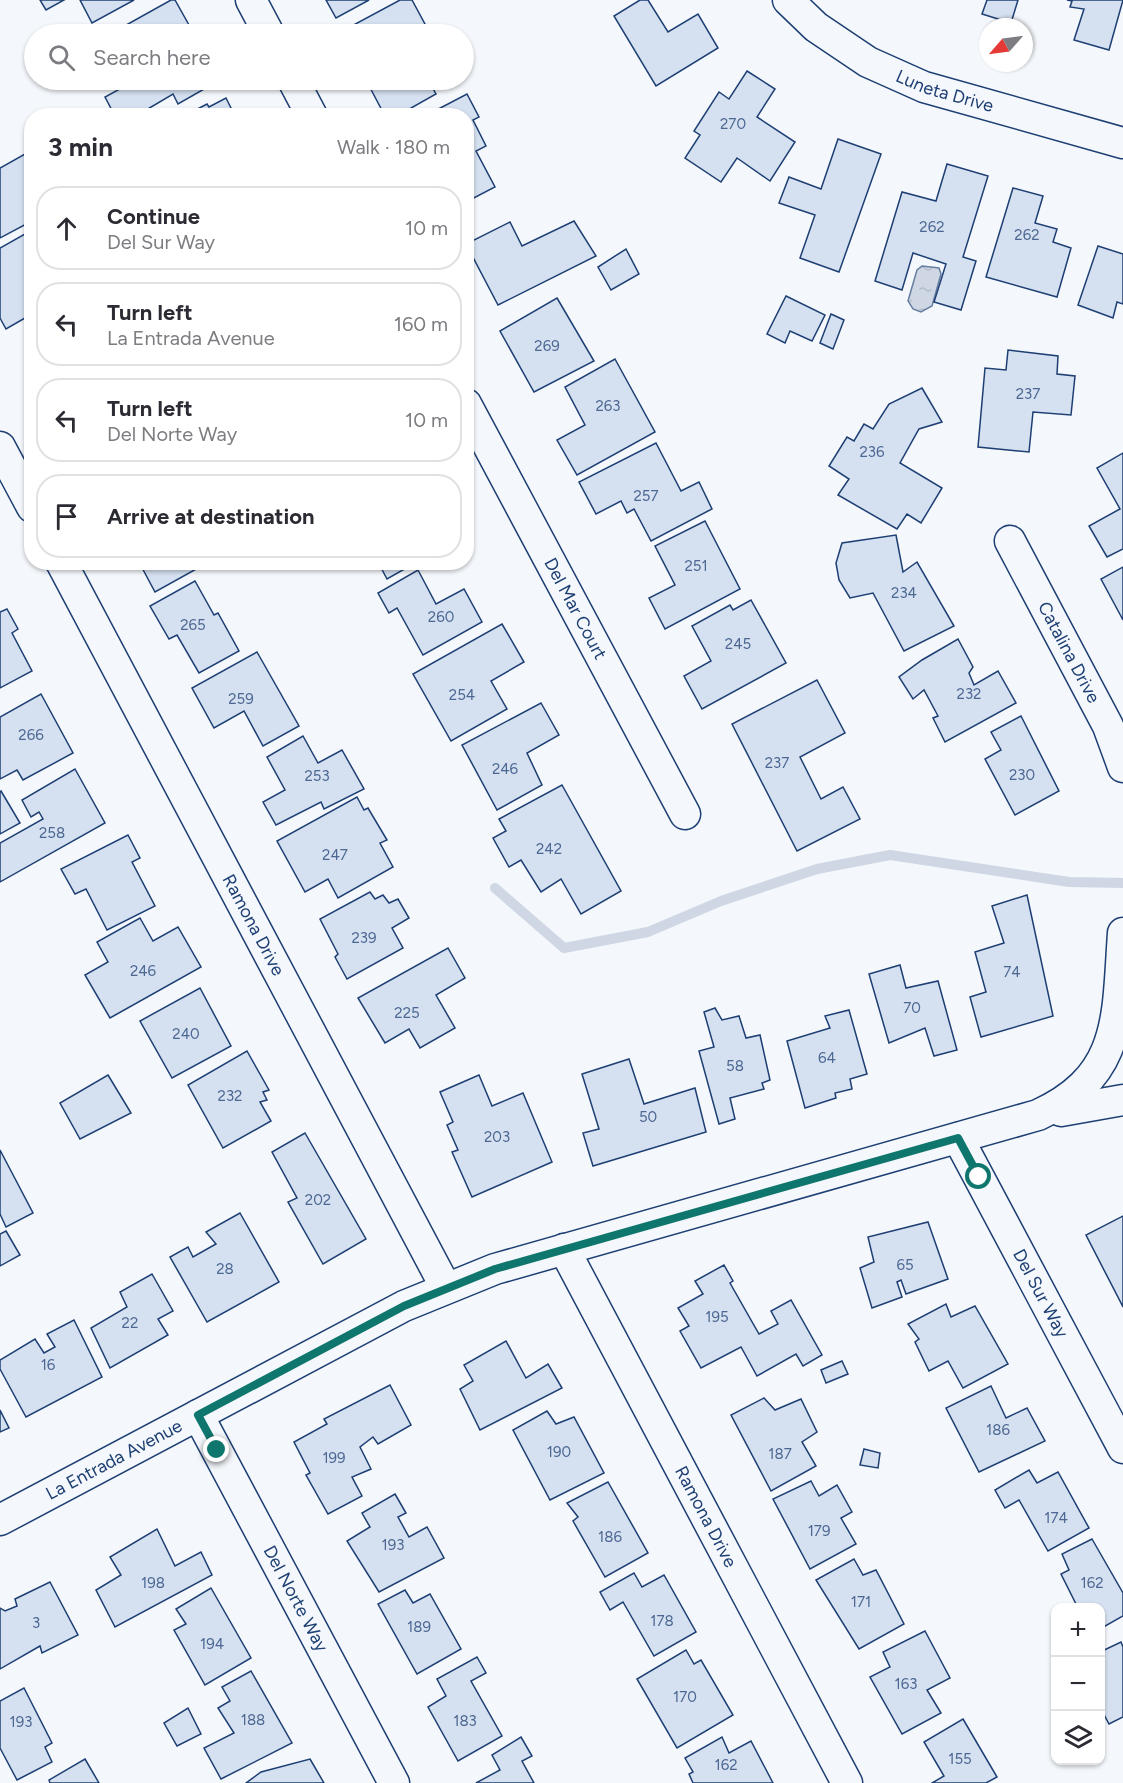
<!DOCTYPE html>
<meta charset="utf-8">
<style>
:root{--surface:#fff;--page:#f2f2f3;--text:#2b2b33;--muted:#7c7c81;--line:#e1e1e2}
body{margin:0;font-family:Figtree,sans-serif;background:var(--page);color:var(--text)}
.controls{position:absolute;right:18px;bottom:18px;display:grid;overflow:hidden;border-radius:12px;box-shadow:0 2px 4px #0004}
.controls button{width:54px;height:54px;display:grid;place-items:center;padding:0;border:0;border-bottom:2px solid var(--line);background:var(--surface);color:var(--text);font:30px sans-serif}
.compass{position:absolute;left:979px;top:18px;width:54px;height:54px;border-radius:50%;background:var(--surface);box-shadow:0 2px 4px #0004;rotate:242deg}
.stop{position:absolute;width:18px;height:18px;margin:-14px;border:4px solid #0f766e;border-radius:50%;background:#fff}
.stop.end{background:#0f766e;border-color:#fff;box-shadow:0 2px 6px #0008}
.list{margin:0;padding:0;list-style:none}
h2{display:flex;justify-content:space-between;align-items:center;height:78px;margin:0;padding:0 24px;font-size:26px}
h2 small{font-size:20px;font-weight:400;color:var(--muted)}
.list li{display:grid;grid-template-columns:39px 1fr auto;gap:18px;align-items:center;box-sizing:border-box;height:84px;margin:0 12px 12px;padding:0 12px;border:2px solid var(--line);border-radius:24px}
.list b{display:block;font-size:22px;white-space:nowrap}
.list p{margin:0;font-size:20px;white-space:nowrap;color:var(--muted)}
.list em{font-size:20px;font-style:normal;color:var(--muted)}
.icon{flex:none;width:33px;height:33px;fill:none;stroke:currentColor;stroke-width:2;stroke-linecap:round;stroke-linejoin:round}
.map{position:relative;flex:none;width:1123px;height:1783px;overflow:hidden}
.search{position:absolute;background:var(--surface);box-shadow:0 2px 4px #0004;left:24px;top:24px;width:450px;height:66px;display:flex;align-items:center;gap:15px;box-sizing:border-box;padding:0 21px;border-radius:33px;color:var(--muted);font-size:22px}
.panel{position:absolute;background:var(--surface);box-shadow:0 2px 4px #0004;left:24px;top:108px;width:450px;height:462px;border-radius:24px}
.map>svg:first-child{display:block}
.water{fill:url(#water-ripples);stroke:#687fa3;stroke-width:1.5}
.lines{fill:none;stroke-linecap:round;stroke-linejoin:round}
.stream{stroke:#cfd7e4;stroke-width:10}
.building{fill:#d5e0f0;stroke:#1d3f73;stroke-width:1.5}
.minor-casing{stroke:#1d3f73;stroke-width:33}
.minor{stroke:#f4f7fb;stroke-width:30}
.route{stroke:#0f766e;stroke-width:8}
.labels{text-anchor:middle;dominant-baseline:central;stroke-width:4.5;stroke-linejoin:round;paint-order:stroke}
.number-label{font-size:15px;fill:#4b6792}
.street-label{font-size:18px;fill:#1d3f73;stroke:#f4f7fb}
</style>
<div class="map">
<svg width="1123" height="1783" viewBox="0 0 1123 1783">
<defs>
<pattern id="water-ripples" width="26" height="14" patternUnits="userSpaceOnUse" patternTransform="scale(1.5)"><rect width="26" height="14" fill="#cfd7e4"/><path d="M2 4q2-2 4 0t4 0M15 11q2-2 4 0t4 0" fill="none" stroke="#b1bac7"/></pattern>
</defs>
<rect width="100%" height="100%" fill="#f4f7fb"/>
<polygon class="water" points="922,266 939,268 941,274 932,306 921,312 913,309 908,301 917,270"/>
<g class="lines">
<g class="stream">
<polyline points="12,456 32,462"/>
<polyline points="495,888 564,948 648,932 721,901 817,869 890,855 1069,882 1123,883"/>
</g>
</g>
<g class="building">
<polygon points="40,0 64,0 46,10"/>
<polygon points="80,0 134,0 92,23"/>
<polygon points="171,0 175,0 194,34 110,34"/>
<polygon points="326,0 369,0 336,18"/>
<polygon points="400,0 412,0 426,26 410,34 349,34 346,29"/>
<polygon points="640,0 648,0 668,32 698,14 718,48 656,86 614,16"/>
<polygon points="987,0 1018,0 1011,23 982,14"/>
<polygon points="1067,0 1123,0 1109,50 1074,40 1084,9 1070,7 1072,1"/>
<polygon points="747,71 775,89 757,117 795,142 770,181 737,158 721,182 685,158 700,135 694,131 719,92 729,99"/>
<polygon points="136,80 220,80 178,104 173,94 136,116 115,116 105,97"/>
<polygon points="366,80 428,80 436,94 397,116 385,116"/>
<polygon points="467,94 479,117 473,120 486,146 476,151 495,187 466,202 466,116 425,116"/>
<polygon points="226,98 235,116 184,116 207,104 209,107"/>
<polygon points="838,139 881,154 839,272 800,258 815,215 779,203 789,177 821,189"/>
<polygon points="25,154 32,166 32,221 0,238 0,168"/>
<polygon points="947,164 988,176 963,257 976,261 961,310 934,302 946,264 913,253 902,290 875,281 902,192 936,201"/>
<polygon points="1013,188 1043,196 1035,223 1057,229 1053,242 1071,248 1057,297 986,277"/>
<polygon points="574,221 596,256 498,305 466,244 510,222 522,246"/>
<polygon points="32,230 32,314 6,329 0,318 0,248"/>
<polygon points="1098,246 1123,254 1123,304 1117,302 1113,318 1078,305"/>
<polygon points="626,249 639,274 611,290 598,267"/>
<polygon points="786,296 825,315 812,341 790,331 785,343 767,334"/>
<polygon points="557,298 594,361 534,392 500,331"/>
<polygon points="831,314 844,320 833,349 820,343"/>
<polygon points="1008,350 1058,356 1057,374 1075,376 1071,415 1033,412 1029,452 978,447 985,368 1006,370"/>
<polygon points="615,359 655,432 577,475 557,440 585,425 565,387"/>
<polygon points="922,388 942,422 919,429 900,463 942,488 921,523 907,514 897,529 838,495 849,479 829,466 847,437 854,441 864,424 873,429 889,404"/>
<polygon points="656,443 681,491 699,482 712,509 651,541 634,509 627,513 621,501 596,514 579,482"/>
<polygon points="1123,453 1123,549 1107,557 1089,526 1120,509 1097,468"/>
<polygon points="705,521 740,589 665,629 649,598 675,585 655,546"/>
<polygon points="896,535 903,572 917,562 954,626 904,651 873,593 850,598 839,580 836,563 842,543"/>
<polygon points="139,562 209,562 155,592"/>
<polygon points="378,562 417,562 387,579"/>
<polygon points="1123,567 1123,620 1101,579"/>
<polygon points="418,570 436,604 464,589 482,622 423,655 397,608 389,613 378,593"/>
<polygon points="195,581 214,615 218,613 239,651 199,673 177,635 169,639 150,606"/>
<polygon points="751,600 786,663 702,709 684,676 711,661 692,626 730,605 733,610"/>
<polygon points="7,609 18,629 12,633 32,671 0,688 0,612"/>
<polygon points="502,624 524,662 491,681 507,709 451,741 413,674"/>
<polygon points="958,639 973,667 969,673 974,685 998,671 1016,703 945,742 933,718 938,716 924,690 913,699 899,677 922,660"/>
<polygon points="257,652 299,726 263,746 244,711 214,728 192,688"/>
<polygon points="817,680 845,733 800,757 821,799 843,787 860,819 797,851 732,724"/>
<polygon points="41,694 73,753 23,780 17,770 0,779 0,717"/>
<polygon points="541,703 559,735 527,753 542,785 497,810 462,745"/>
<polygon points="1021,716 1059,791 1015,815 985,759 1001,750 991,732"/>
<polygon points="303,736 318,763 342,750 364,789 324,809 321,802 276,825 263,802 285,790 267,757"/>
<polygon points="75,769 105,823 0,882 0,843 43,819 39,812 31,817 22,800"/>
<polygon points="562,785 621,891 581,914 561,879 541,892 521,860 509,867 493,838 506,831 499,819"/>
<polygon points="1,791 20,823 0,834 0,792"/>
<polygon points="357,797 364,810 368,808 387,840 380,843 393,867 338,898 328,879 305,892 277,841"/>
<polygon points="128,835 140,858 132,862 155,906 107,930 86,889 75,894 61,869"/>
<polygon points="370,892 375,899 383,895 389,903 398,899 409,918 392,928 403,948 347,979 335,957 338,954 320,919"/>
<polygon points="1027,895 1053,1016 981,1037 970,997 986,992 975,952 1004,943 992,906"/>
<polygon points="140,918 153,941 178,927 201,967 110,1018 85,975 108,962 97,942"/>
<polygon points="448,948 465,978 436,995 455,1028 420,1048 409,1029 385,1043 358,998"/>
<polygon points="900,965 906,988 938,981 957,1050 934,1056 925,1028 889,1043 869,974"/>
<polygon points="200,988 231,1046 172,1078 140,1021"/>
<polygon points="715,1008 722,1020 739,1016 746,1038 760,1035 770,1080 762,1083 764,1089 730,1098 735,1119 719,1124 699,1051 714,1047 704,1012"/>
<polygon points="849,1010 867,1074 850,1079 852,1089 835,1093 836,1098 805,1108 787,1041 830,1028 825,1016"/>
<polygon points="247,1051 269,1090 263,1092 267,1100 260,1102 271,1121 223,1148 188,1085"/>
<polygon points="629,1059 644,1104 695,1088 706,1132 593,1166 583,1133 599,1129 582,1074"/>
<polygon points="108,1075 131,1113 80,1139 60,1103"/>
<polygon points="479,1075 492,1106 523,1093 552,1162 472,1197 452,1152 458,1150 447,1125 453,1122 440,1092"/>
<polygon points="305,1133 366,1239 323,1264 288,1202 297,1198 272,1152"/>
<polygon points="0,1150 33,1213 6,1227 0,1214"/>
<polygon points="240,1213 279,1282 207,1322 170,1257 188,1247 193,1257 216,1244 206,1232"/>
<polygon points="1123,1216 1123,1307 1086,1235"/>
<polygon points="928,1222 948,1279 906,1294 901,1280 897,1282 902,1297 872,1308 860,1268 874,1262 868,1237"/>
<polygon points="6,1231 20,1255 0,1266 0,1234"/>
<polygon points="724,1265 733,1281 730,1283 759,1334 778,1324 771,1311 791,1300 822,1355 803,1366 796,1354 757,1376 741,1347 701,1368 680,1331 689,1326 678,1308 703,1294 695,1281"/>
<polygon points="152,1274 173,1311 158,1319 168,1335 110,1368 91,1328 127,1307 120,1292"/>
<polygon points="946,1304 951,1317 975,1306 1008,1364 963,1388 948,1361 929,1371 915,1342 919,1339 908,1324"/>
<polygon points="74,1320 102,1377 26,1417 0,1369 0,1360 35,1339 44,1353 55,1347 47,1334"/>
<polygon points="506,1341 526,1378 548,1364 562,1388 480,1430 460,1389 473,1381 464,1365"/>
<polygon points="842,1361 848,1374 826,1383 821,1370"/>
<polygon points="390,1385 411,1425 378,1444 373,1437 360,1447 371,1469 352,1477 362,1496 328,1514 306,1475 310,1473 294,1442 327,1424 324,1419"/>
<polygon points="991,1386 1006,1418 1027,1408 1045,1441 979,1472 946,1408"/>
<polygon points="764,1398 775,1410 801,1399 817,1432 802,1442 816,1466 771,1491 731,1415"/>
<polygon points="0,1410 9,1428 0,1432"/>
<polygon points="547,1411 556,1424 574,1417 604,1473 550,1500 513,1430"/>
<polygon points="864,1449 880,1453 878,1468 860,1465"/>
<polygon points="1029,1470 1037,1483 1058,1472 1089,1528 1048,1551 1019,1500 1005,1508 995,1490"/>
<polygon points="811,1481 819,1496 837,1485 852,1512 841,1518 856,1544 810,1569 773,1499"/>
<polygon points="608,1482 648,1553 605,1577 573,1521 578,1517 567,1503"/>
<polygon points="395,1494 406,1513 398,1517 409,1537 427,1527 444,1558 379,1592 347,1541 370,1527 362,1513"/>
<polygon points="157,1529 175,1566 201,1552 212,1575 115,1627 96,1590 121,1575 110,1557"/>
<polygon points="1092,1539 1123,1593 1123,1616 1100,1629 1100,1608 1078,1608 1061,1574 1069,1570 1062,1554"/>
<polygon points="854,1559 863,1575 876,1570 904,1624 859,1649 816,1580"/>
<polygon points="634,1573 642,1587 664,1575 696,1632 654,1656 623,1602 610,1610 600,1592"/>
<polygon points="50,1582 78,1635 42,1653 40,1646 0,1669 0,1608 5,1611 17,1606 15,1599"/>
<polygon points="211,1588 251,1658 205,1685 174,1630 186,1624 176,1609"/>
<polygon points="405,1590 413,1603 430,1594 461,1649 417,1674 378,1604"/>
<polygon points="925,1631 950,1678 927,1690 941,1713 902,1734 870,1677 890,1667 883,1652"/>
<polygon points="1121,1642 1123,1647 1123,1717 1109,1724 1100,1707 1100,1652"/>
<polygon points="686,1650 694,1664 701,1660 733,1715 677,1748 637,1679"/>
<polygon points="477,1657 486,1673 471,1681 502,1736 458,1761 428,1707 446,1696 437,1679"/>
<polygon points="251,1671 292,1743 221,1779 204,1748 234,1733 218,1708 230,1701 222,1687"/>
<polygon points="24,1688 52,1743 45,1747 52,1762 17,1780 0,1748 0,1701"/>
<polygon points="188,1708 201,1734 177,1746 164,1723"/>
<polygon points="963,1719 997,1777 986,1783 932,1783 944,1776 924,1742"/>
<polygon points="521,1737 532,1756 522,1761 534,1783 476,1783 500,1770 492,1755"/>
<polygon points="722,1737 729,1753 751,1741 773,1783 693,1783 689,1774 693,1772 685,1758"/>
<polygon points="85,1759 99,1783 50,1783 49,1780"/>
<polygon points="310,1759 324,1783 246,1783 261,1772"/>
</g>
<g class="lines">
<g class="minor-casing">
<g id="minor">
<polyline points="251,0 269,34"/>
<path id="s1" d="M788 0 816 27 868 62 924 87 1123 143"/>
<polyline points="293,80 312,116"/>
<path id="s2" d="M466 404 685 814"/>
<polyline points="0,447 32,507"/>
<path id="s3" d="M1010 541 1108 726 1123 767"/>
<path id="s4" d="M61 562 446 1288"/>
<polyline points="1061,1111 1123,1100"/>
<path id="s5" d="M958 1138 1123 1448"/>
<path id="s6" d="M564 1249 847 1783"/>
<path id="s7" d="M198 1415 394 1783"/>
<path id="s8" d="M0 1520 404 1306 495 1269 1038 1115C1123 1076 1117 1017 1123 933"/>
</g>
</g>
<use href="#minor" class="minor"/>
</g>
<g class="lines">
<polyline class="route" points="217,1450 198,1415 404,1306 495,1269 958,1138 979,1177"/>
</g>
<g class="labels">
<g class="number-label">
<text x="733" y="124">270</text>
<text x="932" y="227">262</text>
<text x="1027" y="235">262</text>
<text x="547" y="346">269</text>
<text x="1028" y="394">237</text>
<text x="608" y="406">263</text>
<text x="872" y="452">236</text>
<text x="646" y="496">257</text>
<text x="696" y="566">251</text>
<text x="904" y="593">234</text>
<text x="441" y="617">260</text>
<text x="193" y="625">265</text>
<text x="738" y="644">245</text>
<text x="969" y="694">232</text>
<text x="462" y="695">254</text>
<text x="241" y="699">259</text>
<text x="31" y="735">266</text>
<text x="777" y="763">237</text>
<text x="505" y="769">246</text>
<text x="1022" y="775">230</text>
<text x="317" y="776">253</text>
<text x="52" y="833">258</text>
<text x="549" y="849">242</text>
<text x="335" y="855">247</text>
<text x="364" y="938">239</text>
<text x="143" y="971">246</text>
<text x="1012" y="972">74</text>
<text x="912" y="1008">70</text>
<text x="407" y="1013">225</text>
<text x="186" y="1034">240</text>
<text x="827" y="1058">64</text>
<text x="735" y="1066">58</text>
<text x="230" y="1096">232</text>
<text x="648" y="1117">50</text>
<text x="497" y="1137">203</text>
<text x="318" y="1200">202</text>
<text x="905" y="1265">65</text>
<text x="225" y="1269">28</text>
<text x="717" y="1317">195</text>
<text x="130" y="1323">22</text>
<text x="48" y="1365">16</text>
<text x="998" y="1430">186</text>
<text x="559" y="1452">190</text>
<text x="780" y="1454">187</text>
<text x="334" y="1458">199</text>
<text x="1056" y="1518">174</text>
<text x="819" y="1531">179</text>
<text x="610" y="1537">186</text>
<text x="393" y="1545">193</text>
<text x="153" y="1583">198</text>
<text x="1092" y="1583">162</text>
<text x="861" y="1602">171</text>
<text x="662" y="1621">178</text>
<text x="36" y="1623">3</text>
<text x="419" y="1627">189</text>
<text x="212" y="1644">194</text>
<text x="906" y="1684">163</text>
<text x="685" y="1697">170</text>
<text x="253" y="1720">188</text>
<text x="465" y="1721">183</text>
<text x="21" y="1722">193</text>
<text x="960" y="1759">155</text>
<text x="726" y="1765">162</text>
</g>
<g class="street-label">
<text stroke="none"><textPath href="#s1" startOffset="184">Luneta Drive</textPath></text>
<text stroke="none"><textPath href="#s2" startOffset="232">Del Mar Court</textPath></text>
<text stroke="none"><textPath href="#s3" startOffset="126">Catalina Drive</textPath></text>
<text stroke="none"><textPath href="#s4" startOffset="411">Ramona Drive</textPath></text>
<text stroke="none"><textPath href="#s5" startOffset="176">Del Sur Way</textPath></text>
<text stroke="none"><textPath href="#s8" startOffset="129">La Entrada Avenue</textPath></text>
<text stroke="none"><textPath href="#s6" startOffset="303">Ramona Drive</textPath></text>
<text stroke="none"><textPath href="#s7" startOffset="208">Del Norte Way</textPath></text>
</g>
</g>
</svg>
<div class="controls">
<button>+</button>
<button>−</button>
<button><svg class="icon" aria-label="layers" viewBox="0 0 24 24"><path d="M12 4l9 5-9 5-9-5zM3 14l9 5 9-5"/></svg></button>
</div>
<svg class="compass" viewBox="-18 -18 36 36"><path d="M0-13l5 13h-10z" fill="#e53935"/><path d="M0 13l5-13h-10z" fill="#7c7c81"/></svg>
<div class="stop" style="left:979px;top:1177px"></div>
<div class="stop end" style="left:217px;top:1450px"></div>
<div class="search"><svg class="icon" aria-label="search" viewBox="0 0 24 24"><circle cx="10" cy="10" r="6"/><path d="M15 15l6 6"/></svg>Search here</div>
<section class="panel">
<h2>3 min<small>Walk · 180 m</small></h2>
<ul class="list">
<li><svg class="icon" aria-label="ahead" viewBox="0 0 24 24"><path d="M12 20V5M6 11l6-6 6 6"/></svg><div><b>Continue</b><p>Del Sur Way</p></div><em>10 m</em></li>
<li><svg class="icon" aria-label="left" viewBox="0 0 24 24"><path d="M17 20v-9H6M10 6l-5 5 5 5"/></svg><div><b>Turn left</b><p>La Entrada Avenue</p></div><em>160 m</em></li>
<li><svg class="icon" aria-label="left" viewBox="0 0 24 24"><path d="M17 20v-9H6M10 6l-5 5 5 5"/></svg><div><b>Turn left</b><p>Del Norte Way</p></div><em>10 m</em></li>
<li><svg class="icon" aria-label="arrive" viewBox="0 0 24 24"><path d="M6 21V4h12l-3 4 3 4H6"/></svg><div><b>Arrive at destination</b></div></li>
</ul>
</section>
</div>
